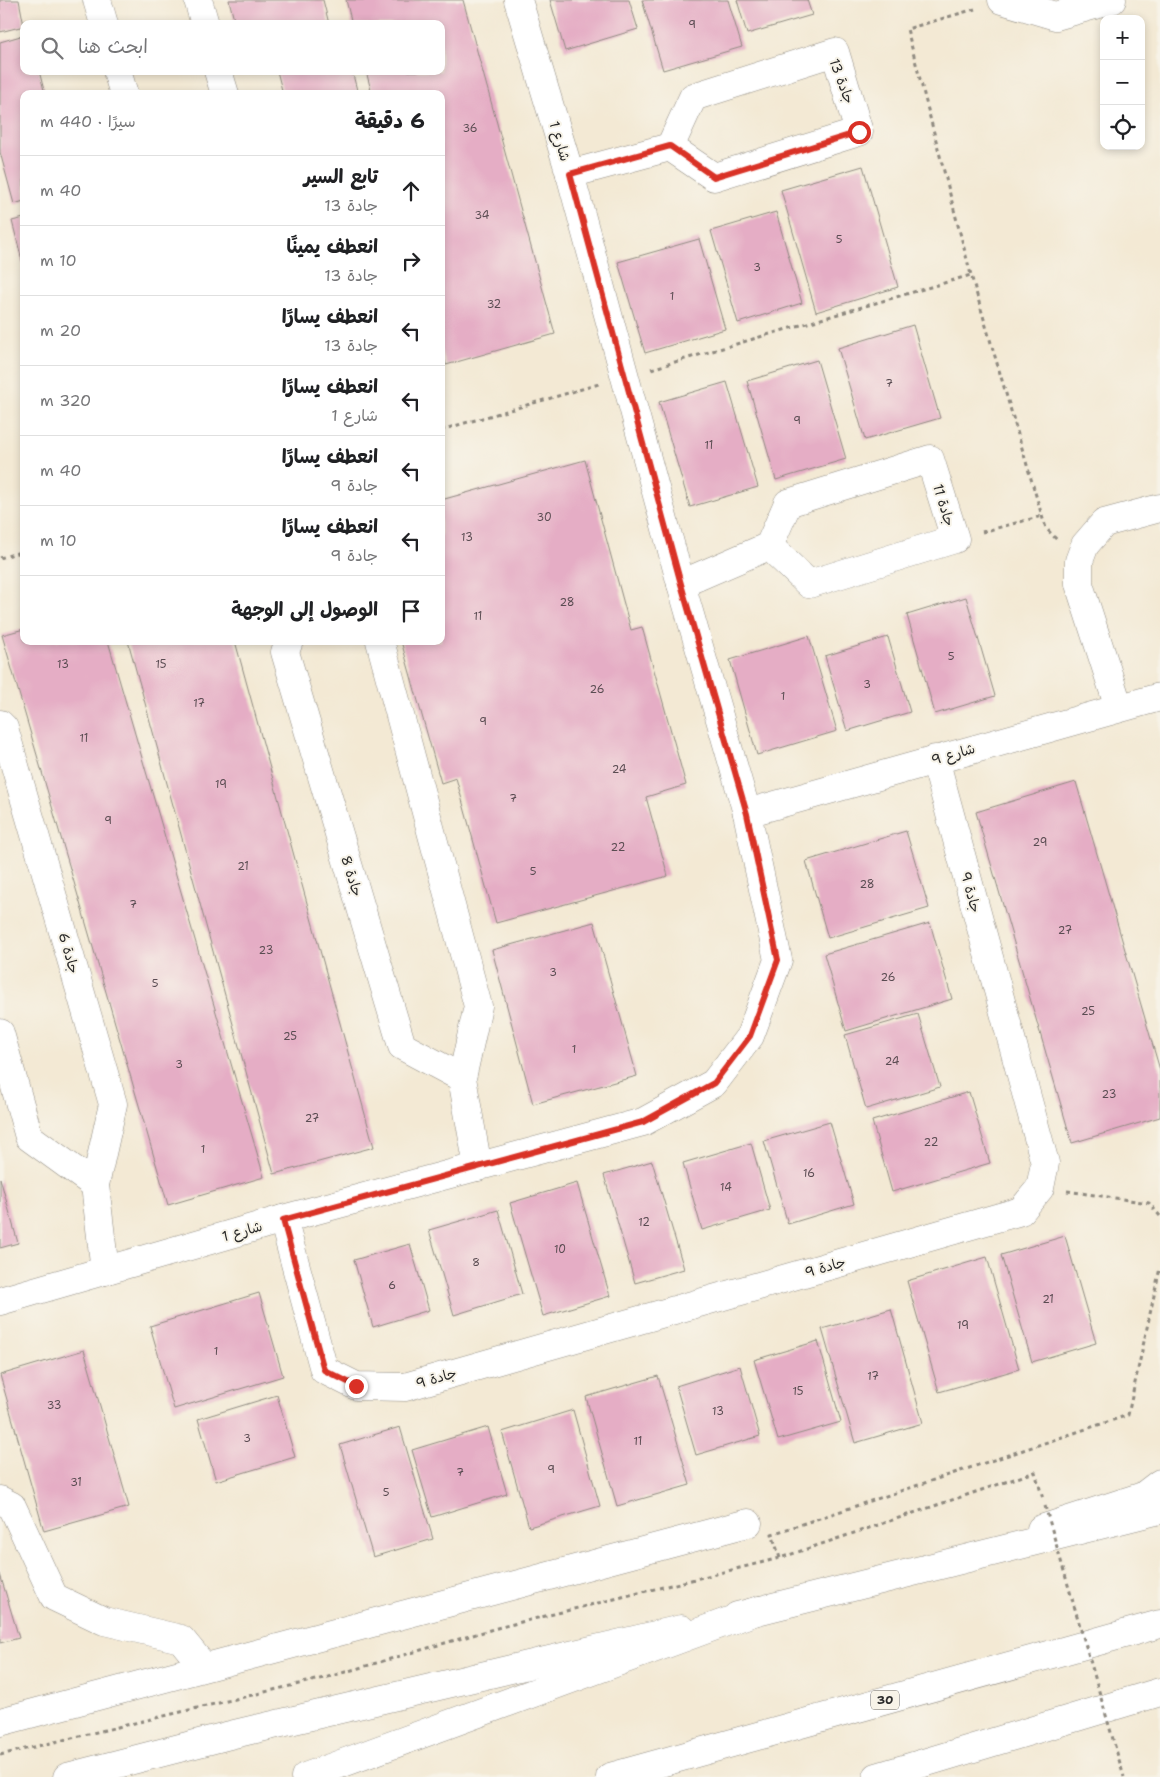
<!DOCTYPE html>
<html lang="ar">
<meta charset="utf-8">
<style>
:root{--surface:#fff;--page:#f2f2f2;--text:#202124;--muted:#757577;--line:#e0e0e0}
body{margin:0;font-family:"Shantell Sans","Playpen Sans Arabic",sans-serif;background:var(--page);color:var(--text);direction:rtl}
.controls{position:absolute;right:15px;top:15px;display:grid;overflow:hidden;border-radius:10px;box-shadow:0 2px 8px #0003}
.controls button{width:45px;height:45px;display:grid;place-items:center;padding:0;border:0;border-bottom:1px solid var(--line);background:var(--surface);color:var(--text);font:25px sans-serif}
.stop{position:absolute;width:15px;height:15px;margin:-11px;border:4px solid #d93025;border-radius:50%;background:#fff}
.stop.end{background:#d93025;border-color:#fff;box-shadow:0 1px 5px #0008}
.list{margin:0;padding:0;list-style:none}
h2{display:flex;justify-content:space-between;align-items:center;height:65px;margin:0;padding:0 20px;font-size:21px}
h2 small{font-size:16px;font-weight:400;color:var(--muted)}
.list li{display:grid;grid-template-columns:32px 1fr auto;gap:15px;align-items:center;box-sizing:border-box;height:70px;padding:0 20px;border-top:1px solid var(--line)}
.list b{display:block;font-size:19px;white-space:nowrap}
.list p{margin:0;font-size:16px;white-space:nowrap;color:var(--muted)}
.list em{font-size:16px;font-style:normal;color:var(--muted)}
.icon{flex:none;width:28px;height:28px;fill:none;stroke:currentColor;stroke-width:2;stroke-linecap:round;stroke-linejoin:round}
.map{position:relative;flex:none;width:1160px;height:1777px;overflow:hidden;direction:ltr}
.search{position:absolute;background:var(--surface);box-shadow:0 2px 8px #0003;left:20px;top:20px;width:425px;height:55px;display:flex;align-items:center;gap:12px;box-sizing:border-box;padding:0 18px;border-radius:10px;color:var(--muted);font-size:19px}
.panel{position:absolute;background:var(--surface);box-shadow:0 2px 8px #0003;left:20px;top:90px;width:425px;height:555px;border-radius:10px;direction:rtl}
.map>svg:first-child{display:block}
.building{fill:#e5adc5}
.lines{fill:none;stroke-linecap:round;stroke-linejoin:round}
.minor-casing{stroke:#8f8a80;stroke-width:29}
.major-casing{stroke:#8f8a80;stroke-width:29}
.highway-casing{stroke:#8f8a80;stroke-width:29}
.path{stroke:#8f8a80;stroke-width:3;stroke-dasharray:4 4;stroke-linecap:butt}
.minor{stroke:#fff;stroke-width:28}
.major{stroke:#fff;stroke-width:28}
.highway{stroke:#fff;stroke-width:28}
.path-bridge{stroke:#8f8a80;stroke-width:3;stroke-dasharray:4 4;stroke-linecap:butt}
.route{stroke:#d93025;stroke-width:6}
.labels{text-anchor:middle;dominant-baseline:central;stroke-width:4;stroke-linejoin:round;paint-order:stroke}
.number-label{font-size:11px;fill:#5a4c52}
.shield{fill:#f7f3e8;stroke:#686764;stroke-width:1}
.shield-label{font-size:12px;font-weight:bold;fill:#2b2b2b}
.street-label{font-size:14px;fill:#2b2b2b;stroke:#f7f3e8}
</style>
<div class="map">
<svg width="1160" height="1777" viewBox="0 0 1160 1777">
<rect width="100%" height="100%" fill="#f7f3e8"/>
<filter id="ink" filterUnits="userSpaceOnUse"><feTurbulence type="fractalNoise" baseFrequency=".02" numOctaves="2"/><feDisplacementMap in="SourceGraphic" scale="10" xChannelSelector="R" yChannelSelector="G"/><feConvolveMatrix kernelMatrix="1 2 1 2 8 2 1 2 1" color-interpolation-filters="sRGB"/></filter>
<filter id="wash" filterUnits="userSpaceOnUse"><feTurbulence type="fractalNoise" baseFrequency=".0096" numOctaves="4" result="noise"/><feDisplacementMap in="SourceGraphic" scale="20" xChannelSelector="R" yChannelSelector="G"/><feGaussianBlur stdDeviation="1.12" result="paint"/><feColorMatrix in="noise" values="0 0 0 0 0 0 0 0 0 0 0 0 0 0 0 0 0 1.4 0 .05"/><feComposite in="paint" operator="in"/></filter>
<g filter="url(#wash)">
<rect width="100%" height="100%" fill="#f3e9d4"/>
<g id="blocks">
<g class="building">
<polygon points="0,0 19,0 24,26 0,32"/>
<polygon points="229,0 323,0 329,24 235,24"/>
<polygon points="346,0 463,0 555,334 446,365 441,347 441,94 372,94 366,71 441,71 441,24 352,24"/>
<polygon points="550,0 629,0 638,29 565,51"/>
<polygon points="642,0 728,0 742,47 663,70"/>
<polygon points="737,0 807,0 812,15 747,34"/>
<polygon points="24,35 24,71 39,71 45,94 24,94 24,201 14,204 0,152 0,42"/>
<polygon points="277,71 352,71 358,94 283,94"/>
<polygon points="863,166 898,287 816,312 781,190"/>
<polygon points="776,212 802,303 738,323 711,231"/>
<polygon points="24,218 24,264 23,264 12,221"/>
<polygon points="699,239 725,329 645,353 618,262"/>
<polygon points="913,325 940,418 865,440 838,348"/>
<polygon points="817,360 846,459 776,480 747,381"/>
<polygon points="727,382 758,487 690,507 659,402"/>
<polygon points="585,460 631,630 642,627 686,785 646,797 668,876 496,923 456,778 441,783 401,641 441,641 441,500"/>
<polygon points="966,597 995,696 935,714 907,615"/>
<polygon points="24,629 24,641 108,641 264,1177 168,1205 2,635"/>
<polygon points="809,636 837,731 757,755 730,660"/>
<polygon points="888,637 910,712 847,731 825,656"/>
<polygon points="128,641 235,641 374,1147 274,1174"/>
<polygon points="1076,782 1160,1070 1160,1117 1072,1143 976,812"/>
<polygon points="906,831 929,908 828,938 806,861"/>
<polygon points="594,922 637,1076 533,1104 492,950"/>
<polygon points="930,923 952,999 846,1031 824,954"/>
<polygon points="918,1014 940,1087 866,1109 845,1035"/>
<polygon points="969,1092 990,1163 892,1192 872,1121"/>
<polygon points="830,1122 854,1204 788,1224 764,1141"/>
<polygon points="751,1143 770,1210 702,1230 683,1163"/>
<polygon points="652,1161 684,1269 635,1283 604,1175"/>
<polygon points="0,1178 18,1243 0,1248"/>
<polygon points="577,1183 610,1296 543,1316 510,1203"/>
<polygon points="498,1210 522,1294 454,1315 429,1230"/>
<polygon points="1065,1236 1096,1343 1032,1362 1001,1255"/>
<polygon points="410,1244 429,1310 373,1327 354,1260"/>
<polygon points="987,1257 1019,1369 939,1392 907,1281"/>
<polygon points="259,1293 283,1376 174,1409 150,1326"/>
<polygon points="891,1309 923,1423 855,1443 822,1329"/>
<polygon points="818,1341 841,1422 778,1440 754,1360"/>
<polygon points="84,1350 129,1507 44,1531 0,1375"/>
<polygon points="740,1366 760,1436 696,1455 676,1386"/>
<polygon points="658,1376 690,1485 617,1506 586,1397"/>
<polygon points="277,1395 295,1457 216,1481 198,1419"/>
<polygon points="573,1410 600,1506 529,1527 502,1432"/>
<polygon points="400,1427 433,1539 373,1557 340,1445"/>
<polygon points="488,1427 507,1494 432,1517 412,1450"/>
<polygon points="0,1574 19,1638 0,1643"/>
</g>
</g>
</g>
<g filter="url(#ink)">
<use href="#blocks" fill-opacity="0" stroke="#8f8a80" stroke-width="1"/>
<g class="lines">
<g class="minor-casing">
<g id="minor">
<polyline points="97,0 104,24"/>
<polyline points="198,0 205,24"/>
<polyline points="1002,0 1056,16 1112,0"/>
<polygon points="835,52 859,132 714,177 670,147 693,97"/>
<polyline points="117,71 124,94"/>
<polyline points="218,71 225,94"/>
<polyline points="570,174 670,147"/>
<polyline points="681,584 769,546 788,503 930,459 955,539 809,584 769,546"/>
<polyline points="289,641 285,652 402,1046 462,1078"/>
<polyline points="380,641 478,1006 462,1078 478,1167"/>
<polyline points="1119,708 1079,584 1079,561 1085,545 1104,523 1160,508"/>
<polyline points="0,724 4,728 113,1104 95,1185 105,1271"/>
<polyline points="747,813 1160,697"/>
<polyline points="0,1033 29,1137 95,1185"/>
<polyline points="283,1219 324,1370 356,1386 405,1387 1021,1211 1040,1188 1045,1163 935,759"/>
<polyline points="0,1301 283,1219 643,1122 714,1083 750,1036 778,960 747,813 681,584 570,174 518,0"/>
<polyline points="0,1500 12,1506 54,1597 104,1621 181,1639 204,1667"/>
<polyline points="1041,1529 1143,1496 1160,1483"/>
<polyline points="0,1722 748,1523"/>
</g>
</g>
<g class="major-casing">
<g id="major">
<polyline points="737,1616 1160,1510"/>
<polyline points="67,1777 230,1735 681,1629"/>
</g>
</g>
<g class="highway-casing">
<g id="highway">
<polyline points="305,1777 759,1610"/>
<polyline points="610,1777 1160,1624"/>
<polyline points="877,1777 1160,1692"/>
</g>
</g>
<g class="path">
<polyline points="975,9 907,29 971,275 1042,516 1046,528 1057,540"/>
<polyline points="651,369 971,275"/>
<polyline points="441,430 599,384"/>
<polyline points="982,532 1042,516"/>
<polyline points="0,558 24,551"/>
<polyline points="1067,1191 1149,1203 1160,1216"/>
<polyline points="780,1558 772,1534 1128,1415 1160,1268"/>
<polyline points="0,1755 328,1677 497,1628 780,1558 1035,1472 1043,1499"/>
</g>
<use href="#minor" class="minor"/>
<use href="#major" class="major"/>
<use href="#highway" class="highway"/>
<polyline class="path-bridge" points="1045,1506 1124,1777"/>
</g>
</g>
<g class="lines" filter="url(#ink)">
<polyline class="route" points="356,1386 324,1370 283,1220 643,1122 714,1083 750,1036 778,960 747,814 681,584 570,174 670,146 714,177 859,132"/>
</g>
<g class="labels">
<g class="number-label">
<text x="692" y="24">9</text>
<text x="470" y="128">36</text>
<text x="482" y="215">34</text>
<text x="839" y="239">5</text>
<text x="757" y="267">3</text>
<text x="672" y="296">1</text>
<text x="494" y="304">32</text>
<text x="889" y="383">7</text>
<text x="797" y="420">9</text>
<text x="709" y="445">11</text>
<text x="544" y="517">30</text>
<text x="467" y="537">13</text>
<text x="567" y="602">28</text>
<text x="478" y="616">11</text>
<text x="951" y="656">5</text>
<text x="63" y="664">13</text>
<text x="161" y="664">15</text>
<text x="867" y="684">3</text>
<text x="597" y="689">26</text>
<text x="783" y="696">1</text>
<text x="199" y="703">17</text>
<text x="483" y="721">9</text>
<text x="84" y="738">11</text>
<text x="619" y="769">24</text>
<text x="221" y="784">19</text>
<text x="513" y="798">7</text>
<text x="108" y="820">9</text>
<text x="1040" y="842">29</text>
<text x="618" y="847">22</text>
<text x="243" y="866">21</text>
<text x="533" y="871">5</text>
<text x="867" y="884">28</text>
<text x="133" y="904">7</text>
<text x="1065" y="930">27</text>
<text x="266" y="950">23</text>
<text x="553" y="972">3</text>
<text x="888" y="977">26</text>
<text x="155" y="983">5</text>
<text x="1088" y="1011">25</text>
<text x="290" y="1036">25</text>
<text x="574" y="1049">1</text>
<text x="892" y="1061">24</text>
<text x="179" y="1064">3</text>
<text x="1109" y="1094">23</text>
<text x="312" y="1118">27</text>
<text x="931" y="1142">22</text>
<text x="203" y="1149">1</text>
<text x="809" y="1173">16</text>
<text x="726" y="1187">14</text>
<text x="644" y="1222">12</text>
<text x="560" y="1249">10</text>
<text x="476" y="1262">8</text>
<text x="392" y="1285">6</text>
<text x="1048" y="1299">21</text>
<text x="963" y="1325">19</text>
<text x="216" y="1351">1</text>
<text x="873" y="1376">17</text>
<text x="798" y="1391">15</text>
<text x="54" y="1405">33</text>
<text x="718" y="1411">13</text>
<text x="247" y="1438">3</text>
<text x="638" y="1441">11</text>
<text x="551" y="1469">9</text>
<text x="460" y="1472">7</text>
<text x="76" y="1482">31</text>
<text x="386" y="1492">5</text>
</g>
<rect class="shield" x="871" y="1690.5" width="28" height="19" rx="4"/>
<g class="shield-label">
<text x="885" y="1700">30</text>
</g>
<g class="street-label">
<text transform="translate(842 81) rotate(70)">جادة 13</text>
<text transform="translate(560 141) rotate(73)">شارع 1</text>
<text transform="translate(944 505) rotate(73)">جادة 11</text>
<text transform="translate(953 754) rotate(-16)">شارع 9</text>
<text transform="translate(352 876) rotate(73)">جادة 8</text>
<text transform="translate(971 892) rotate(75)">جادة 9</text>
<text transform="translate(69 953) rotate(74)">جادة 6</text>
<text transform="translate(242 1231) rotate(-16)">شارع 1</text>
<text transform="translate(825 1267) rotate(-16)">جادة 9</text>
<text transform="translate(436 1378) rotate(-16)">جادة 9</text>
</g>
</g>
</svg>
<div class="controls">
<button>+</button>
<button>−</button>
<button><svg class="icon" aria-label="locate" viewBox="0 0 24 24"><circle cx="12" cy="12" r="6"/><path d="M12 2v4M12 18v4M2 12h4M18 12h4"/></svg></button>
</div>
<div class="stop" style="left:859px;top:132px"></div>
<div class="stop end" style="left:356px;top:1386px"></div>
<div class="search"><svg class="icon" aria-label="search" viewBox="0 0 24 24"><circle cx="10" cy="10" r="6"/><path d="M15 15l6 6"/></svg>ابحث هنا</div>
<section class="panel">
<h2>6 دقيقة<small>سيرًا · 440 m</small></h2>
<ul class="list">
<li><svg class="icon" aria-label="ahead" viewBox="0 0 24 24"><path d="M12 20V5M6 11l6-6 6 6"/></svg><div><b>تابع السير</b><p>جادة 13</p></div><em>40 m</em></li>
<li><svg class="icon" aria-label="right" viewBox="0 0 24 24"><path d="M7 20v-9h11M14 6l5 5-5 5"/></svg><div><b>انعطف يمينًا</b><p>جادة 13</p></div><em>10 m</em></li>
<li><svg class="icon" aria-label="left" viewBox="0 0 24 24"><path d="M17 20v-9H6M10 6l-5 5 5 5"/></svg><div><b>انعطف يسارًا</b><p>جادة 13</p></div><em>20 m</em></li>
<li><svg class="icon" aria-label="left" viewBox="0 0 24 24"><path d="M17 20v-9H6M10 6l-5 5 5 5"/></svg><div><b>انعطف يسارًا</b><p>شارع 1</p></div><em>320 m</em></li>
<li><svg class="icon" aria-label="left" viewBox="0 0 24 24"><path d="M17 20v-9H6M10 6l-5 5 5 5"/></svg><div><b>انعطف يسارًا</b><p>جادة 9</p></div><em>40 m</em></li>
<li><svg class="icon" aria-label="left" viewBox="0 0 24 24"><path d="M17 20v-9H6M10 6l-5 5 5 5"/></svg><div><b>انعطف يسارًا</b><p>جادة 9</p></div><em>10 m</em></li>
<li><svg class="icon" aria-label="arrive" viewBox="0 0 24 24"><path d="M6 21V4h12l-3 4 3 4H6"/></svg><div><b>الوصول إلى الوجهة</b></div></li>
</ul>
</section>
</div>
